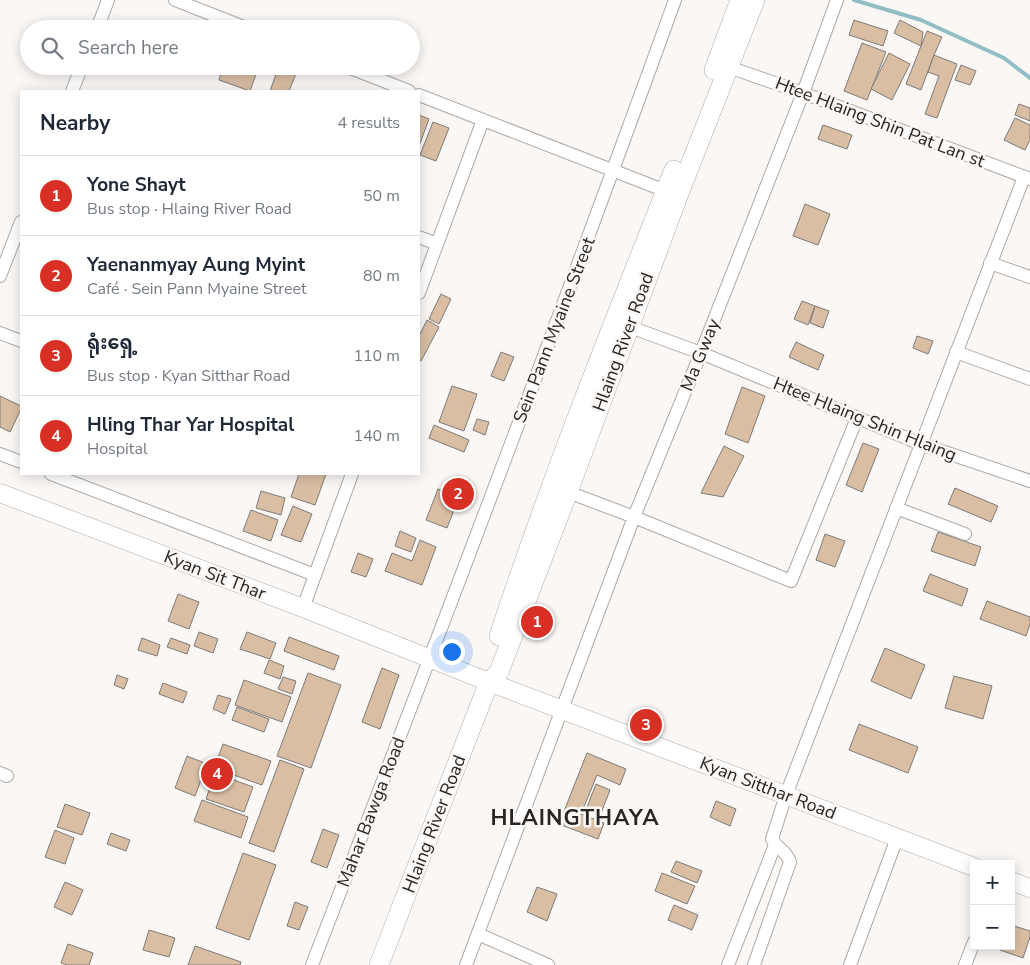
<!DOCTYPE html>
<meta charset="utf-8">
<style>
:root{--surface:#fff;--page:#f2f2f3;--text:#1f2937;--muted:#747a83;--line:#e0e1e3;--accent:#d93025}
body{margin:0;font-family:"Nunito Sans","Noto Sans Myanmar",sans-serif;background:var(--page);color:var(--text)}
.controls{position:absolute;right:15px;bottom:15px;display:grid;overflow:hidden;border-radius:0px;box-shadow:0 2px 12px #0003}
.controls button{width:45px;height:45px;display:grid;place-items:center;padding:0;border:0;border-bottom:1px solid var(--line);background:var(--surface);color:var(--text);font:25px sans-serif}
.you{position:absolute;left:451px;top:651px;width:18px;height:18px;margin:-12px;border:4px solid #fff;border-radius:50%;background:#1a73e8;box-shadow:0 0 0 8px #1a73e833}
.badge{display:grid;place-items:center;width:32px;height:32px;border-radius:50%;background:var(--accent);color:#fff;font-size:16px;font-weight:700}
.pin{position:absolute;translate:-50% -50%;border:2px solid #fff;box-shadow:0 1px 5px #0006}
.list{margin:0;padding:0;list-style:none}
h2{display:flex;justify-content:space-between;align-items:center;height:65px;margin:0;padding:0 20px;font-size:21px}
h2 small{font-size:16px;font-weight:400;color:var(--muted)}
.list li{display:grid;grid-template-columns:32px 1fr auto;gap:15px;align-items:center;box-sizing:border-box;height:80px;padding:0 20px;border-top:1px solid var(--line)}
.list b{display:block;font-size:19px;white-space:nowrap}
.list p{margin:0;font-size:16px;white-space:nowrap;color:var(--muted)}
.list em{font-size:16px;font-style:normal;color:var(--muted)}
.icon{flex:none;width:28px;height:28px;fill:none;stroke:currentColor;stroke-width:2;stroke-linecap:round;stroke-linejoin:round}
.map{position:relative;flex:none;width:1030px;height:965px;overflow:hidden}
.search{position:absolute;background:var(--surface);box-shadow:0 2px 12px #0003;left:20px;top:20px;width:400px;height:55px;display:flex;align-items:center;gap:12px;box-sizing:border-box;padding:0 18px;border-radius:28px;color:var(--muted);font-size:19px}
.panel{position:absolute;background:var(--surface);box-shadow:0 2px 12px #0003;left:20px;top:90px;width:400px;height:385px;border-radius:0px}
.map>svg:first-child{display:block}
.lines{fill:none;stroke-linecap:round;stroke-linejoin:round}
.stream{stroke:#91bdc4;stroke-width:4}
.building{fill:#dabea4;stroke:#7d7b78}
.street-casing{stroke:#adaaa8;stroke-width:14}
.secondary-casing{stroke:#adaaa8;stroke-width:19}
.primary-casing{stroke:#adaaa8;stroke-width:20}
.street{stroke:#fff;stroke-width:12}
.secondary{stroke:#fff;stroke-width:18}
.primary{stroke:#fff;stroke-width:19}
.labels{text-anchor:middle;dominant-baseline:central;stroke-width:5;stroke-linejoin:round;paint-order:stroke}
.street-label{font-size:18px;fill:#272625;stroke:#faf7f5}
.district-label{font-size:22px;font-weight:bold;letter-spacing:1px;fill:#272625;stroke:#faf7f5}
</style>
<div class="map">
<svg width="1030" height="965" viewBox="0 0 1030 965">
<rect width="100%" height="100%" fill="#faf7f5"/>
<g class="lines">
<polyline class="stream" points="854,0 921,20 1004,58 1030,78"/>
</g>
<g class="building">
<polygon points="854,20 888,31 883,46 849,35"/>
<polygon points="900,20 923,32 921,46 894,33"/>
<polygon points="927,31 942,37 934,55 921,90 906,84"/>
<polygon points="862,43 886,52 867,100 844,91"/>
<polygon points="889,53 910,64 892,100 871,89"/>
<polygon points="934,55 957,64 937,118 925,114 939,76 928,72"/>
<polygon points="961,65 976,71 970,85 955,80"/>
<polygon points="223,66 259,66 250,91 219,80"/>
<polygon points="279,66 283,66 297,71 289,91 270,91"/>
<polygon points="1019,104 1030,108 1030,121 1015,115"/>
<polygon points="419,115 429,119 419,146"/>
<polygon points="1015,118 1030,125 1030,140 1025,150 1004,140"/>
<polygon points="433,122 449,128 436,161 420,155"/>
<polygon points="823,125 852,135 847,149 818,139"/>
<polygon points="805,204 830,214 818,245 793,236"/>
<polygon points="441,294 451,299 439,324 429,319"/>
<polygon points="802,301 815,306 808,325 794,319"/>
<polygon points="815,306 829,311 823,328 810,323"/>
<polygon points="427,320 439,327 421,361 419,360 419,336"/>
<polygon points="917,336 933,341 928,354 913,348"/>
<polygon points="796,342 824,355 818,370 789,357"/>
<polygon points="501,352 514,357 504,381 491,376"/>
<polygon points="452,386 477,394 464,431 439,422"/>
<polygon points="742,387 765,396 748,443 725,434"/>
<polygon points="0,396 21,406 21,409 10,432 0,427"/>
<polygon points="477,419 489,422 485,435 473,430"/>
<polygon points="434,425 469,440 464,452 429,438"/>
<polygon points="863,443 879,449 862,492 846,485"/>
<polygon points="724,446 744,456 723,497 701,493"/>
<polygon points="299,474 326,474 315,505 291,497"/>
<polygon points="955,488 998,506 991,522 948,504"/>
<polygon points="438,489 459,497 447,528 426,520"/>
<polygon points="261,491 285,498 281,515 256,508"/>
<polygon points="293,506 312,514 301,542 281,535"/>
<polygon points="251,510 278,520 271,541 243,531"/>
<polygon points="400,531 416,538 411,552 395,546"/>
<polygon points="938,532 981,547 975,566 931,551"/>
<polygon points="825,534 845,541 835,567 816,560"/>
<polygon points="420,540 436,547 422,585 385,571 392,553 412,561"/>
<polygon points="358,553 373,559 366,577 351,572"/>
<polygon points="930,574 968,589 962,606 923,591"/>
<polygon points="178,594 199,602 189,629 168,621"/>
<polygon points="987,601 1030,617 1030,624 1026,636 980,619"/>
<polygon points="199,632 218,639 213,653 194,646"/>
<polygon points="247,632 276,643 270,659 240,649"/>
<polygon points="289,637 339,656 334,670 284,651"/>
<polygon points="142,638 160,645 157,656 138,650"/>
<polygon points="171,638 190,645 187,654 167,647"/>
<polygon points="885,648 925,665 911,699 871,681"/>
<polygon points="269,660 284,666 280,679 264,673"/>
<polygon points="382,668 399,675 380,729 362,722"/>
<polygon points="308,673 341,685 311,768 277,756"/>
<polygon points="117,675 128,679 124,689 114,685"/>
<polygon points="954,676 992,686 983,719 945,708"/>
<polygon points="283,677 296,681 292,694 278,689"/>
<polygon points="244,680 291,697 282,722 235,705"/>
<polygon points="163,683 187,692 183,703 159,694"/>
<polygon points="218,695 231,699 225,714 213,709"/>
<polygon points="237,707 269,719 264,732 232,720"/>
<polygon points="859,724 918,747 908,773 849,750"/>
<polygon points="223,744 271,761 262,785 214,768"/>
<polygon points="587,753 626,769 620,785 597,775 581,814 604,823 598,839 559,824"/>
<polygon points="187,756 207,764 195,796 175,788"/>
<polygon points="280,760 304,769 274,852 249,843"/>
<polygon points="215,773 253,787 244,812 206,799"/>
<polygon points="596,784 610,790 601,813 587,807"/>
<polygon points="202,800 248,817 241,838 194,821"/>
<polygon points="716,801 736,809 730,826 710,817"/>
<polygon points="65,804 90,813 82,835 57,827"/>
<polygon points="323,829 339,835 327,868 311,862"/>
<polygon points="55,830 74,838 65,864 45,857"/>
<polygon points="111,833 130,840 126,851 107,844"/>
<polygon points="243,853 276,865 249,940 216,928"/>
<polygon points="676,861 702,871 697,883 671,872"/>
<polygon points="662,873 695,886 687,904 655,891"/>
<polygon points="65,882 83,890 72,915 54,907"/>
<polygon points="537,887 557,894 547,921 527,912"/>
<polygon points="295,902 308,907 299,930 287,926"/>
<polygon points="674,905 698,915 692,930 668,920"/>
<polygon points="1011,925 1030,931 1030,937 1023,958 1000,950 1002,946 1011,946"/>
<polygon points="149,930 175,938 169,957 143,950"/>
<polygon points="68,944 93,953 89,965 67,965 61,963"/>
<polygon points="195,946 241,962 240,965 188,965"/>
</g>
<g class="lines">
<g class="street-casing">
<g id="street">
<polyline points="175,0 249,29"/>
<polyline points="97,29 108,0"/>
<polyline points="723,65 803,93 1030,179"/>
<polyline points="345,66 409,91"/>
<polyline points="72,91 82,66"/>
<polyline points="419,95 671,193"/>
<polyline points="419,237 437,244"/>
<polyline points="990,263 1030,277"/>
<polyline points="0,276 21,222"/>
<polyline points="419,293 483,120"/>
<polyline points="622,324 701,353 921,444 1030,481"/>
<polyline points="0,333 21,341"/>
<polyline points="956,352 1030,379"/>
<polyline points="0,454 21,462"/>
<polyline points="51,474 315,575"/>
<polyline points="560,489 634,517 791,581 857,418"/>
<polyline points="896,508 965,534"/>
<polyline points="303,608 352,474"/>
<polyline points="0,773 7,776"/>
<polyline points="478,934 548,965"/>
<path d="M312 965C436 644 558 323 675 0"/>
<polyline points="466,965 634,517 701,353 803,93 837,0"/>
<polyline points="728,965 775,845"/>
<path d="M754 965 790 862C787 851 776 848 772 839L786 795 1024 177"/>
<polyline points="850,965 897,838"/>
<polyline points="965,965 974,942"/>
</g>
</g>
<g class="secondary-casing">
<g id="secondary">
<polyline points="0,493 303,608 489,682 974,867"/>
<polyline points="1011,881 1030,888"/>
</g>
</g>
<g class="primary-casing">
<g id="primary">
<polyline points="714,70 740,0"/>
<path d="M499 636C551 478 613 324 674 170"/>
<polyline points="379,965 425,846 489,682 499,672 568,492 678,196 755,0"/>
</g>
</g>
<use href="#street" class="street"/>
<use href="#secondary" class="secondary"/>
<use href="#primary" class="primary"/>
</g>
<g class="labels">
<g class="street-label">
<text transform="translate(880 122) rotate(21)">Htee Hlaing Shin Pat Lan st</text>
<text transform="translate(554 330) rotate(-69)">Sein Pann Myaine Street</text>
<text transform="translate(623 342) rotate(-70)">Hlaing River Road</text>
<text transform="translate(700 355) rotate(-68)">Ma Gway</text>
<text transform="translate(865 419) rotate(22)">Htee Hlaing Shin Hlaing</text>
<text transform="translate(215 575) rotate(21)">Kyan Sit Thar</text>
<text transform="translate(768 788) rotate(21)">Kyan Sitthar Road</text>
<text transform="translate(371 812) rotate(-69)">Mahar Bawga Road</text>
<text transform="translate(434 824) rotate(-69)">Hlaing River Road</text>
</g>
<g class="district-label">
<text x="575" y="818">HLAINGTHAYA</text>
</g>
</g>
</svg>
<div class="controls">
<button>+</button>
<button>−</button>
</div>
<div class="you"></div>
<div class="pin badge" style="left:537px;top:622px">1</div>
<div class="pin badge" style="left:458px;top:494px">2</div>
<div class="pin badge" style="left:646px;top:725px">3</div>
<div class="pin badge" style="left:217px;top:774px">4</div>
<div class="search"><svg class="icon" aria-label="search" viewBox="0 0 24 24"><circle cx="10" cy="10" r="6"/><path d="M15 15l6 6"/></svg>Search here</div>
<section class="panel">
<h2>Nearby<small>4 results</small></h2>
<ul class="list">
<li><span class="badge">1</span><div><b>Yone Shayt</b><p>Bus stop · Hlaing River Road</p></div><em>50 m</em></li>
<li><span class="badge">2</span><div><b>Yaenanmyay Aung Myint</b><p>Café · Sein Pann Myaine Street</p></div><em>80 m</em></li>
<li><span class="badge">3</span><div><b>ရုံးရှေ့</b><p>Bus stop · Kyan Sitthar Road</p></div><em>110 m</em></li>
<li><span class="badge">4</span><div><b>Hling Thar Yar Hospital</b><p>Hospital</p></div><em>140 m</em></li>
</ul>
</section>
</div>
